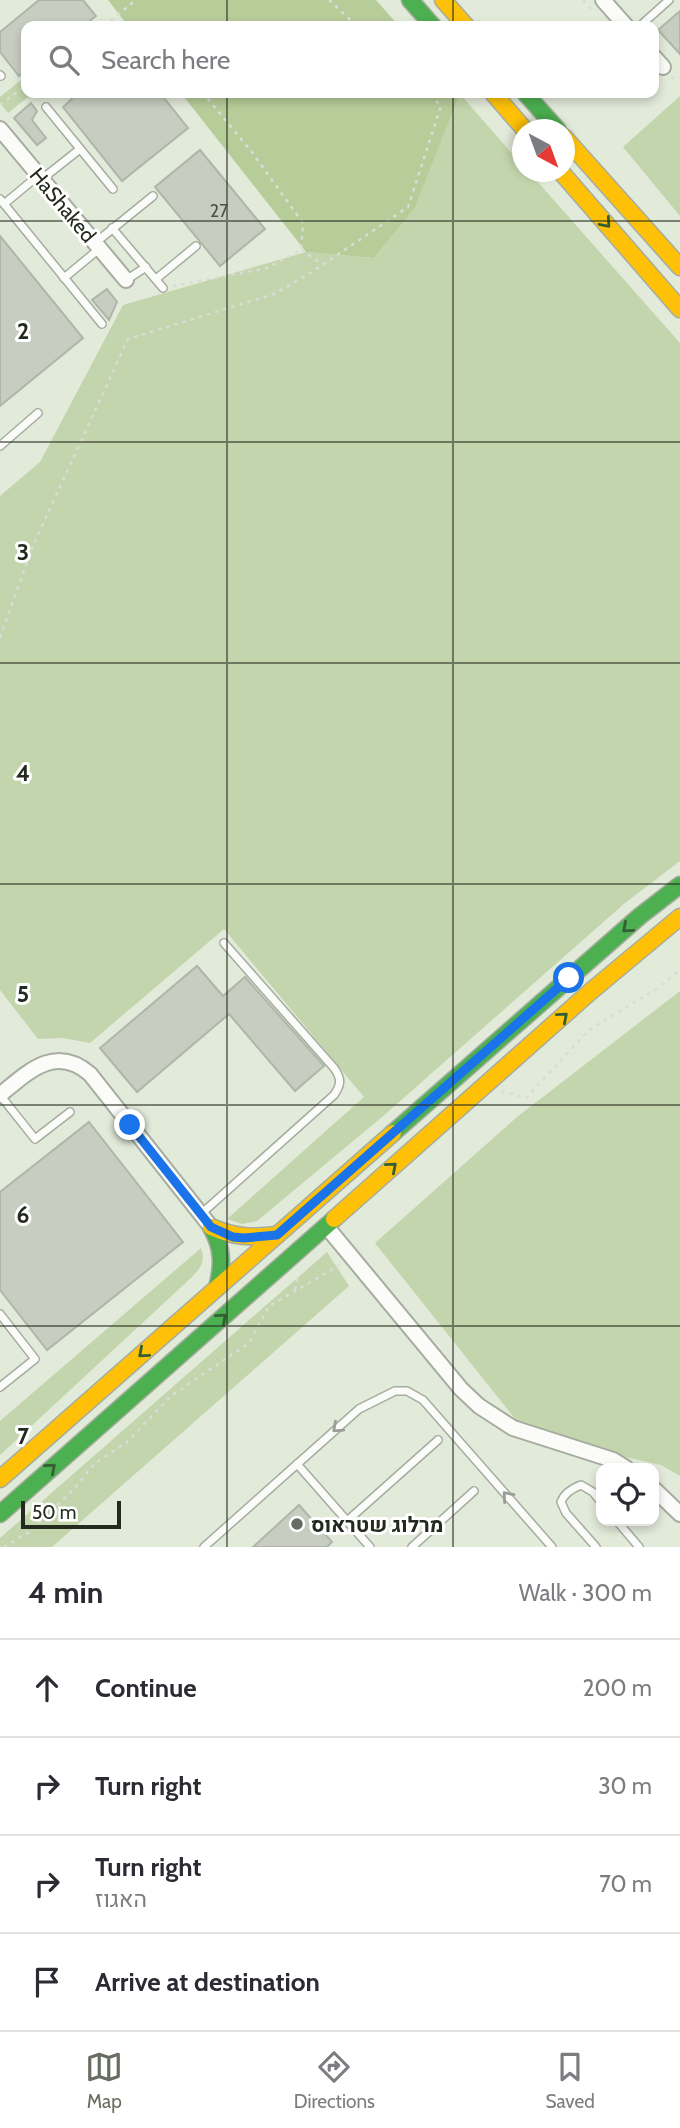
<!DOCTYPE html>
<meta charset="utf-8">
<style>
:root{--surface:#fff;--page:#f2f2f3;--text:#2b2b33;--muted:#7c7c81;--line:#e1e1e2;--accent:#676d60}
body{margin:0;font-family:Cabin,Heebo,sans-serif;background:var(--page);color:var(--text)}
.controls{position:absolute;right:21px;bottom:21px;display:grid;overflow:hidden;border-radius:14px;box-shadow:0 4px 10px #0003}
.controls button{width:63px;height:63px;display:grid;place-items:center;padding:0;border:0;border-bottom:2px solid var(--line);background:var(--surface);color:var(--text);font:35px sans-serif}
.compass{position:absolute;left:512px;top:119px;width:63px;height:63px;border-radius:50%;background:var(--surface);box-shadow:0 4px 10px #0003;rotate:139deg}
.scale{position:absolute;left:21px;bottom:18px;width:100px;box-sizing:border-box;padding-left:7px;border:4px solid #252a1f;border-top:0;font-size:19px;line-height:24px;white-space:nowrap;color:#252a1f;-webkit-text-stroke:5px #fff;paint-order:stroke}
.stop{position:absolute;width:21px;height:21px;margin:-16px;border:5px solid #1a73e8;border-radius:50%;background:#fff}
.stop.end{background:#1a73e8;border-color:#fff;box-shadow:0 2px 7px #0008}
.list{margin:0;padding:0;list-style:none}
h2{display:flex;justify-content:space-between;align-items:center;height:91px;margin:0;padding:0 28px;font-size:30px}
h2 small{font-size:23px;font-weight:400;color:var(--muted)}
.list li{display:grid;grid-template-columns:46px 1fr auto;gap:21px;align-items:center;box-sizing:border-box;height:98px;padding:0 28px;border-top:2px solid var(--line)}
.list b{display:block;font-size:26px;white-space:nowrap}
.list p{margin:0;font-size:23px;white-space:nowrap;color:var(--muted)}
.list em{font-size:23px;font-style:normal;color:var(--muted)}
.icon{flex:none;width:38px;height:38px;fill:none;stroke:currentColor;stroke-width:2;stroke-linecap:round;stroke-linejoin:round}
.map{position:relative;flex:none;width:680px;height:1547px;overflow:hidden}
.search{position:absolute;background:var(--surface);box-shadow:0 4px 10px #0003;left:21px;right:21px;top:21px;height:77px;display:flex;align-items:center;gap:18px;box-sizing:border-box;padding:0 24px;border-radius:14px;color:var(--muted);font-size:26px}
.sheet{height:483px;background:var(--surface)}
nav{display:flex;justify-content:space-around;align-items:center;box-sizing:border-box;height:98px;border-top:2px solid var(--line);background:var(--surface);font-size:19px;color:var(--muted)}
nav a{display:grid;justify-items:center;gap:4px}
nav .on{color:var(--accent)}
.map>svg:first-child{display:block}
.green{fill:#c3d5ac}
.forest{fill:#b7cd99}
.building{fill:#c7cdc0;stroke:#afb6a9;stroke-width:2}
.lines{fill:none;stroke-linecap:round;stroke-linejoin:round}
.lane-casing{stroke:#a6ac9f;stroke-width:10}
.street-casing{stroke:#a6ac9f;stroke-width:18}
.fast-casing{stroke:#a6ac9f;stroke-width:19}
.slow-casing{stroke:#a6ac9f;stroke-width:19}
.path{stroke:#dadcd6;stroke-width:2.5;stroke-dasharray:3.5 5;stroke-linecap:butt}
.lane{stroke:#fbfcf9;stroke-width:7}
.street{stroke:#fbfcf9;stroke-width:14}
.fast{stroke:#4caf50;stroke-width:16}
.slow{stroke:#ffc107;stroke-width:16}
.oneway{stroke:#355f33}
.oneway2{stroke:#9b9e97}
.route{stroke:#1a73e8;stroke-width:9}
.grid{fill:none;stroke:#252a1f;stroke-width:2;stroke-opacity:0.55}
.poi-dot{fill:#676d60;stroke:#fff;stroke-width:2.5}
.labels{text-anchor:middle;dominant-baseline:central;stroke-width:6;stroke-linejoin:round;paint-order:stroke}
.number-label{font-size:18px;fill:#4e5347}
.street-label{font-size:21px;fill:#252a1f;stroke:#fff}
.poi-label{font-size:21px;font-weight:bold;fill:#252a1f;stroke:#fff;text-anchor:start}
.grid-label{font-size:23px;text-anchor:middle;font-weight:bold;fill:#252a1f;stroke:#fff;stroke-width:6;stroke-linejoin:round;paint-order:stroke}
</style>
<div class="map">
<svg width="680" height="1547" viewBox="0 0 680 1547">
<rect width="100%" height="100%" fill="#e2ead9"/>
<g class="green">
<polygon points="26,76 26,93 33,93 8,113 0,103 0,97"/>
<polygon points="460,94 522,165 522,172 529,172 680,343 680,861 625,903 382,1117 257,1221 242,1224 227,1219 364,1097 224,929 90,1043 63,1038 38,1039 0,990 0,496 40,462 123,305 306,252 374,258 415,208"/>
<polygon points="680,96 680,216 623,147"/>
<polygon points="680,991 680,1476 661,1465 528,1435 375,1243 517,1117"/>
<path d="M201 1248C205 1261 202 1266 193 1276L0 1455V1421Z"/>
<polygon points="327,1252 349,1286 52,1547 0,1547 0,1538"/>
</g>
<g class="forest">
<polygon points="108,0 376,0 399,26 128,26"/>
<polygon points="181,93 459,93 460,94 415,208 374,258 306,252"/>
</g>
<g class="building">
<polygon points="39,0 83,0 96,16 83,26 26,26 26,70 19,76 0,52 0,32"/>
<polygon points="680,11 680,54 658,30"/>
<polygon points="67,93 160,93 188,128 122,181 63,107 72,99"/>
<polygon points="31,103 37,111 32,120 46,138 37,145 14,118"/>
<polygon points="200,150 265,229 220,266 155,187"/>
<polygon points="0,236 83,338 0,406"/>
<polygon points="107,289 117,302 109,320 92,300"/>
<polygon points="197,966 223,996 245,977 324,1066 295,1091 229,1014 137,1092 100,1048"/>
<polygon points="89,1122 183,1242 47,1350 0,1290 0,1192"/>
<polygon points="299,1505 332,1542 327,1547 253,1547"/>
</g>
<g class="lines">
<g class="lane-casing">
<g id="lane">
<polyline points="640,26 669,0"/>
<polyline points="0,75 1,76"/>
<polyline points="46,107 113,189"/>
<polyline points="42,179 80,149"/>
<polyline points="0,199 102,324"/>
<polyline points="4,204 39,175"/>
<polyline points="112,228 163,288"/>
<polyline points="95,243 153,196"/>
<polyline points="64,278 99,249"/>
<polyline points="156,279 196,246"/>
<polyline points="126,280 146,267"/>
<polyline points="0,446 38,413"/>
<polyline points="0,1095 35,1139 70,1112"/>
<path d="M201 1214 334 1095C341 1085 342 1079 334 1068L224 943"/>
<polyline points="0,1314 35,1359 0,1387"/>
<polyline points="297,1464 370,1547"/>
<polyline points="347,1521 438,1440"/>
<polyline points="617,1521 639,1547"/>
<polyline points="204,1547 359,1409 395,1391 407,1391 423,1400 552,1547"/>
<polyline points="412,1547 474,1491"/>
<path d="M596 1547 566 1513 561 1502C564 1494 573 1488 581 1485L593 1492 601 1502"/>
</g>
</g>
<g class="street-casing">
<g id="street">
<polyline points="603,0 626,26"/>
<polyline points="654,57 663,67"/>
<polyline points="0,129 126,280"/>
<path d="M0 1095C28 1072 55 1044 90 1074L211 1227"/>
<polyline points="326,1226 461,1389 479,1406 513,1428 613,1460 626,1468"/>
<polyline points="654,1489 680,1514"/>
</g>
</g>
<g class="fast-casing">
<g id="fast">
<polyline points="410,0 433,26"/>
<polyline points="525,93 558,130"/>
<polyline points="393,1133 640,916 680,885"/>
<path d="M211 1227C223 1248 223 1265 217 1288"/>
<polyline points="0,1514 334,1219"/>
</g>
</g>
<g class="slow-casing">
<g id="slow">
<polyline points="443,0 466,26"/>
<polyline points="493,93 525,130"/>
<polyline points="564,137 680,267"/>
<polyline points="561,172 680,309"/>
<polyline points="334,1219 590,992 680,917"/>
<path d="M211 1227C233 1237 253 1238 277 1235"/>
<polyline points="0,1479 393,1133"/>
</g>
</g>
<g class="path">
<polyline points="329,0 357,26"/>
<polyline points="583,0 593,11"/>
<polyline points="104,26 136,0"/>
<polyline points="671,78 680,77"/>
<polyline points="0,105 26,85"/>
<polyline points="301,250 322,264"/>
<polyline points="173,286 267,268 301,250 303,223 251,151 203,93"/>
<polyline points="0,638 32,548 128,339 274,294 312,272 408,207 441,106 428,93"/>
<polyline points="501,1091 526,1098 589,1030 658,988 680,970"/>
<polyline points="295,1290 298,1274"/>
<polyline points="4,1547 29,1532 74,1489 94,1464 127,1442 171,1396 249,1343 269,1306 340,1265"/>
</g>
<use href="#lane" class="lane"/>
<use href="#street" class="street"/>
<use href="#fast" class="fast"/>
<use href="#slow" class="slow"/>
</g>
<defs><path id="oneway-chevron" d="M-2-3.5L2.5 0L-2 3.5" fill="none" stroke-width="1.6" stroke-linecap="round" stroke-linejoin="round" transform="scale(1.75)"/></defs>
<g class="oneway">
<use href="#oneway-chevron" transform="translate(606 223) rotate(49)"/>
<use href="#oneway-chevron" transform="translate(627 928) rotate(139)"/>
<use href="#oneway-chevron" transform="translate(563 1017) rotate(-41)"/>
<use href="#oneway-chevron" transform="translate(392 1167) rotate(-41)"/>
<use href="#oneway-chevron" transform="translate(222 1318) rotate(-41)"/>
<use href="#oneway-chevron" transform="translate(143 1353) rotate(139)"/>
<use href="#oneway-chevron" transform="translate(51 1468) rotate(-41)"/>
</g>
<g class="oneway2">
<use href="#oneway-chevron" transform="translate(337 1428) rotate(138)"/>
<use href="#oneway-chevron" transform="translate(507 1496) rotate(-131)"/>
</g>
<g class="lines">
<polyline class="route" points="130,1125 211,1227 233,1237 244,1238 277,1235 569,978"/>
</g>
<path class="grid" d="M227 0V26M453 0V26M227 93V1547M453 93V1547M0 221H680M0 442H680M0 663H680M0 884H680M0 1105H680M0 1326H680"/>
<circle class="poi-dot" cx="297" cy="1524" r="7"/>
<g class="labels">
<g class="number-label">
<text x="219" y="211">27</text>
</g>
<g class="street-label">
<text transform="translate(63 205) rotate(50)">HaShaked</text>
</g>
<g class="poi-label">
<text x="311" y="1524">מרלוג שטראוס</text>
</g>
</g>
<g class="grid-label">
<text x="23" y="339">2</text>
<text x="23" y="560">3</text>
<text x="23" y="781">4</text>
<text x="23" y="1002">5</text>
<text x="23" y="1223">6</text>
<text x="23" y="1444">7</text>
</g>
</svg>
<div class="controls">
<button><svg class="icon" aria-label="locate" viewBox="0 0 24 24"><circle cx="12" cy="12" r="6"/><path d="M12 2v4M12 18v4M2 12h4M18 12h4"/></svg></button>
</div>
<svg class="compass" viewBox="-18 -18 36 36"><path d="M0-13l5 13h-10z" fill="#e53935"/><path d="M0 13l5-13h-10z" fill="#7c7c81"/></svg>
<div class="scale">50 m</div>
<div class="stop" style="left:569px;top:978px"></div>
<div class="stop end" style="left:130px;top:1125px"></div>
<div class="search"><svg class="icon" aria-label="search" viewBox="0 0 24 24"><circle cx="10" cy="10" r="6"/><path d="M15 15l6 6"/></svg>Search here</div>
</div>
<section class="sheet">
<h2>4 min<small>Walk · 300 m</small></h2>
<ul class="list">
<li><svg class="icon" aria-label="ahead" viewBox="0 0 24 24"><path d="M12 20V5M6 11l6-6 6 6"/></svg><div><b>Continue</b></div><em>200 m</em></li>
<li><svg class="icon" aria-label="right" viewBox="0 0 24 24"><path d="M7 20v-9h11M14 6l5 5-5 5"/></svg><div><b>Turn right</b></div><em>30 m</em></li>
<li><svg class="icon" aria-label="right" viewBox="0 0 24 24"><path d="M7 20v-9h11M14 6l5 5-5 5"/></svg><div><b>Turn right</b><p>האגוז</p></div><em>70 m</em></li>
<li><svg class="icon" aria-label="arrive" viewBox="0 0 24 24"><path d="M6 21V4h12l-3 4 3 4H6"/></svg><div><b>Arrive at destination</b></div></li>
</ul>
</section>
<nav>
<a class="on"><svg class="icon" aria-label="map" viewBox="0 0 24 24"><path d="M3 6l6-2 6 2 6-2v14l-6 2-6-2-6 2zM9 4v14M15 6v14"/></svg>Map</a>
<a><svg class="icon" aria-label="directions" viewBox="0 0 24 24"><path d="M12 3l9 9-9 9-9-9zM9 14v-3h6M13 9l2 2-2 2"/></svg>Directions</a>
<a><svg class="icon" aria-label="saved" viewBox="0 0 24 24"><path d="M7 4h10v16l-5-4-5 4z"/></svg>Saved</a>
</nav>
